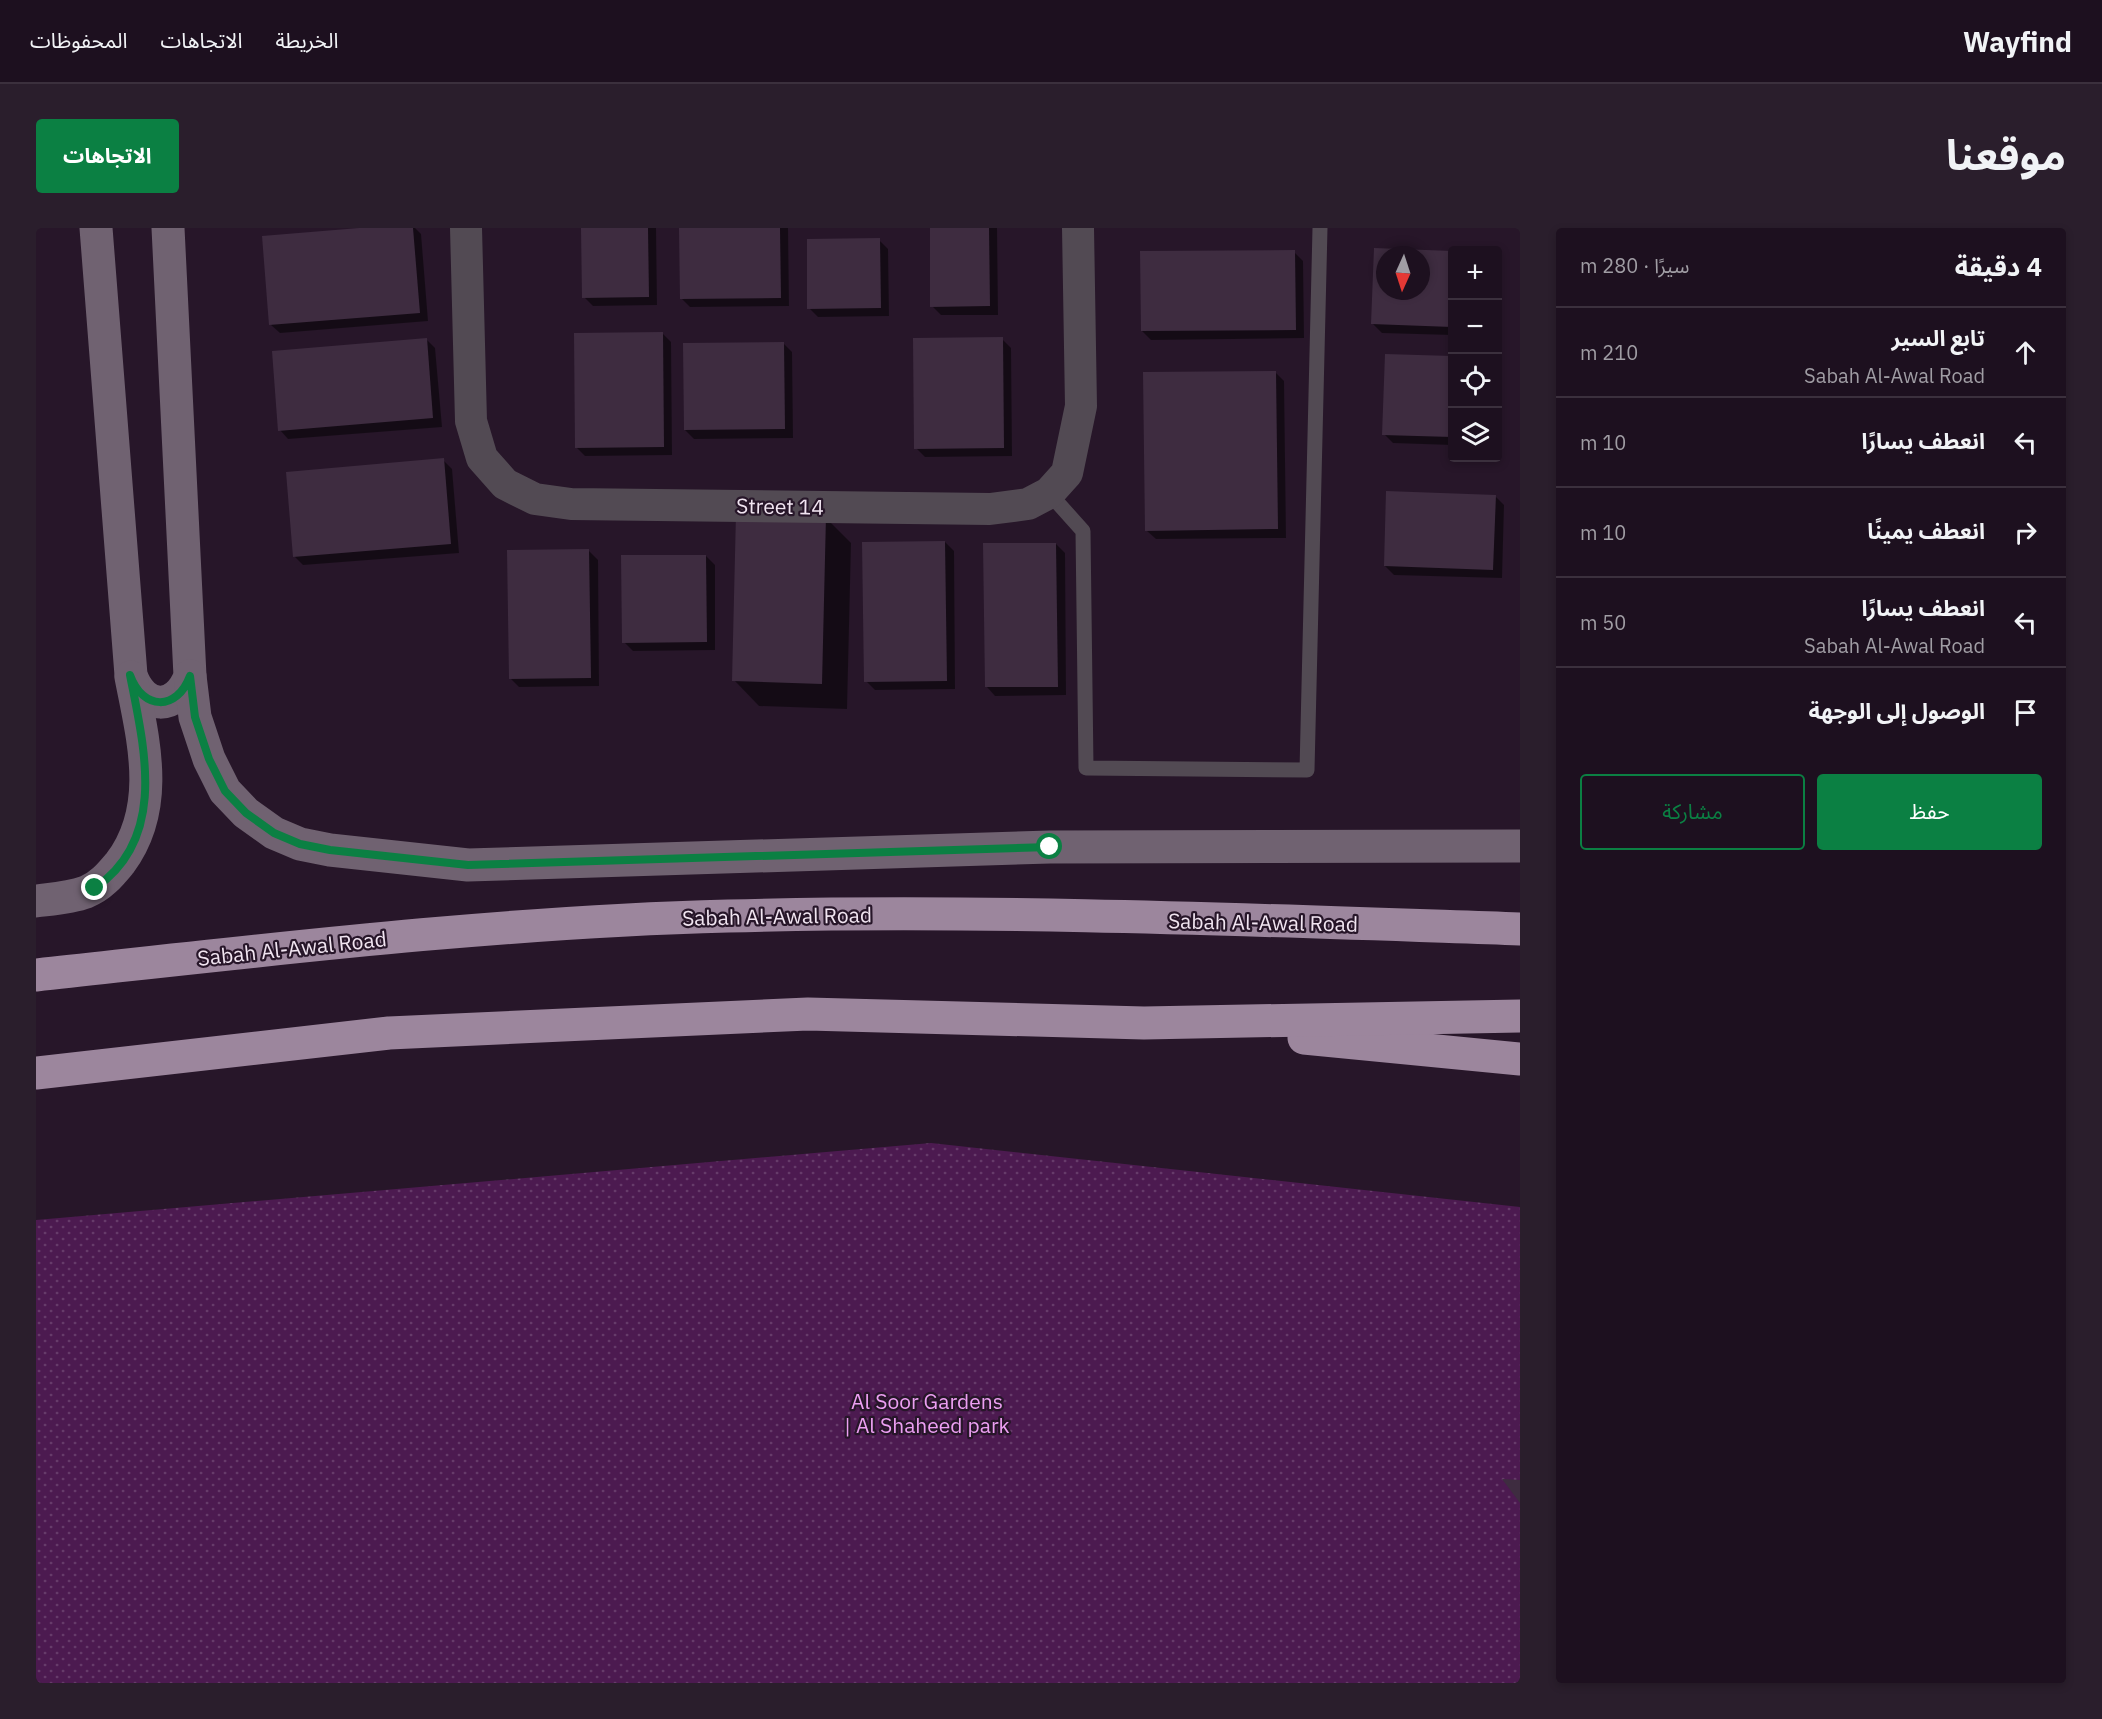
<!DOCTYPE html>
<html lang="ar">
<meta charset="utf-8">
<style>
:root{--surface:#1d101f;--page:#2a1e2c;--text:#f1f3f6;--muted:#a09da4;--line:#3b303d;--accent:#0b8043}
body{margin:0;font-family:"IBM Plex Sans","Noto Sans Arabic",sans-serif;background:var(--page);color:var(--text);direction:rtl}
.controls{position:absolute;right:18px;top:18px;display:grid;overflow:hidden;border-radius:6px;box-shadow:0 3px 9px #0003}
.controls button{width:54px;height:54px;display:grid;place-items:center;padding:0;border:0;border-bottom:2px solid var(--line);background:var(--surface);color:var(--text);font:30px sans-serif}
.compass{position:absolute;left:1340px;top:18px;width:54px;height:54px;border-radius:50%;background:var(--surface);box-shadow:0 3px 9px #0003;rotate:183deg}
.stop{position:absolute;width:18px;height:18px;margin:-14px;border:4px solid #0b8043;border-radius:50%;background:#fff}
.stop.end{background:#0b8043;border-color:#fff;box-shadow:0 2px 6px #0008}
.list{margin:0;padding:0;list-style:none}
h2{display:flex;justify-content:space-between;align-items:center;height:78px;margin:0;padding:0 24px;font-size:26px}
h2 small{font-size:20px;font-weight:400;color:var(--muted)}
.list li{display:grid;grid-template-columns:39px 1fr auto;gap:18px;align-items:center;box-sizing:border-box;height:90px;padding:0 24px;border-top:2px solid var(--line)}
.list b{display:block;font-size:22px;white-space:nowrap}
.list p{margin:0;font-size:20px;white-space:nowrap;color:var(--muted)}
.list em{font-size:20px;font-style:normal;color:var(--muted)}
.actions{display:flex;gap:12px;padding:18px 24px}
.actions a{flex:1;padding:14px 0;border:2px solid var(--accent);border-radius:6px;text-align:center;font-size:21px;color:var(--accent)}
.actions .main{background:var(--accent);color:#fff}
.icon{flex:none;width:33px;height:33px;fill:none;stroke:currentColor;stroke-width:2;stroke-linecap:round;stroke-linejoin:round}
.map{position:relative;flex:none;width:1484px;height:1455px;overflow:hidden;direction:ltr;border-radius:6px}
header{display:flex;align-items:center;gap:36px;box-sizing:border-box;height:84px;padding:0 30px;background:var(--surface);border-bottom:2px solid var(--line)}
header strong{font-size:28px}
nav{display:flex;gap:33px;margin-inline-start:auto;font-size:21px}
.intro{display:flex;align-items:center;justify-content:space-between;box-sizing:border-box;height:144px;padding:0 36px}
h1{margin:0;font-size:42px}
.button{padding:15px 27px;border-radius:6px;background:var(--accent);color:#fff;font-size:21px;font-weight:700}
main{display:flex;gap:36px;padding:0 36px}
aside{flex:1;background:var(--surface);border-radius:6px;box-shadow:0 3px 9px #0003}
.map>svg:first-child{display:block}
.park{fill:url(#park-dots)}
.shadow{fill:#0007;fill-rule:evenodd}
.building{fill:#3e2c40;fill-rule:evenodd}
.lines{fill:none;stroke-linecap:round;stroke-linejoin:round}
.lane{stroke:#524a53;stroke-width:15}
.street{stroke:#524a53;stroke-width:32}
.secondary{stroke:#706271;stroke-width:33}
.highway{stroke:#9c869d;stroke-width:33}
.route{stroke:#0b8043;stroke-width:8}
.labels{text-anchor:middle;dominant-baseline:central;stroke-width:4.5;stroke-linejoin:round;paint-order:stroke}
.street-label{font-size:21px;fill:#f1e5f1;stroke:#271629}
.park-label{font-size:21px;fill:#ec9ff2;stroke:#271629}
</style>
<header>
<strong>Wayfind</strong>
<nav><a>الخريطة</a><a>الاتجاهات</a><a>المحفوظات</a></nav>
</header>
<div class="intro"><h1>موقعنا</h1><a class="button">الاتجاهات</a></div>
<main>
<aside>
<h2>4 دقيقة<small>سيرًا · 280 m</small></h2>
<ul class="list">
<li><svg class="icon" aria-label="ahead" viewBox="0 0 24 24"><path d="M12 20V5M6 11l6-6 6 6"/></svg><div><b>تابع السير</b><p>Sabah Al-Awal Road</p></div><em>210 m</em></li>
<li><svg class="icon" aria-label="left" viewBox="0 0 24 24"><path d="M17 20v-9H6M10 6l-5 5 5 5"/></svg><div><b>انعطف يسارًا</b></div><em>10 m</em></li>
<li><svg class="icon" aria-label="right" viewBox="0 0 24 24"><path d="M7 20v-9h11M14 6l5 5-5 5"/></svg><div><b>انعطف يمينًا</b></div><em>10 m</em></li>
<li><svg class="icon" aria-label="left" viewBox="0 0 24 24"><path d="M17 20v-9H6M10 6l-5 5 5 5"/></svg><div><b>انعطف يسارًا</b><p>Sabah Al-Awal Road</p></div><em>50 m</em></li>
<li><svg class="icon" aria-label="arrive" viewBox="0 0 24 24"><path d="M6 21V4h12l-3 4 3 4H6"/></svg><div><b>الوصول إلى الوجهة</b></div></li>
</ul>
<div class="actions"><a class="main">حفظ</a><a>مشاركة</a></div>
</aside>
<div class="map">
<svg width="1484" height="1455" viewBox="0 0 1484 1455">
<defs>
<pattern id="park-dots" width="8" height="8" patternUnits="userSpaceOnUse" patternTransform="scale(1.5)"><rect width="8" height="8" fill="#4c1a50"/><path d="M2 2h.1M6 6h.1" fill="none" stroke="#663b6a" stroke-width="1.8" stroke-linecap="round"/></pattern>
</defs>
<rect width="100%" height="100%" fill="#271629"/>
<polygon class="park" points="895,915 1484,979 1484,1455 0,1455 0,992"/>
<g class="shadow">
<polygon points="341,0 379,0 385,6 392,93 244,105 235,97"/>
<polygon points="547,0 620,0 621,77 557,78 548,69"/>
<polygon points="644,0 752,0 753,78 654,79 645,70"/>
<polygon points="895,0 961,0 962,87 905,87 896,78"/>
<polygon points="843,12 852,21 853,88 782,89 773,80"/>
<path d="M1339 22 1416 25V107L1346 105 1337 96ZM1349 27H1385V63H1349Z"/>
<polygon points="1258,24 1267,33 1268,110 1115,112 1106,103"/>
<polygon points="626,105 635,114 636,227 549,228 540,219"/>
<polygon points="390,111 399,120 406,199 252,211 244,202"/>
<polygon points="966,111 975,120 976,228 889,229 880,220"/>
<polygon points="747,115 756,124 757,210 658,211 649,202"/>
<polygon points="1350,127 1416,129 1416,217 1357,215 1348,206"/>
<polygon points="1239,144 1248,153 1250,310 1120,311 1111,303"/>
<polygon points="407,232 416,241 423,325 267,337 258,328"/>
<polygon points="1459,268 1468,277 1466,350 1358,347 1349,338"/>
<polygon points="790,290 815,315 811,481 723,478 698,452"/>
<polygon points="909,314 918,323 919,461 839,462 830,453"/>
<polygon points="1020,316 1029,325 1030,467 959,468 951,459"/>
<polygon points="553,323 562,332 563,458 483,459 474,450"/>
<polygon points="670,328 679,337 679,422 597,423 588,414"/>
</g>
<g class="building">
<polygon points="323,0 377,0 384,85 233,97 226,8"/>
<polygon points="545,0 612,0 613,69 546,70"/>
<polygon points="643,0 744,0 745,70 644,71"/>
<polygon points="894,0 953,0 954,78 894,79"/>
<polygon points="844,10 845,80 771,81 771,11"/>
<path d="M1338 20 1416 23V99L1335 96ZM1349 27H1385V63H1349Z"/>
<polygon points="1259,22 1260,102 1105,103 1104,23"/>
<polygon points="627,104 628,219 539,220 538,105"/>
<polygon points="967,109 968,220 878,221 877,110"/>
<polygon points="391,110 397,190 242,203 236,123"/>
<polygon points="748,114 749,201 648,202 647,115"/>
<polygon points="1349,126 1416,128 1416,209 1346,207"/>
<polygon points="1240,143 1242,301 1109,303 1107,144"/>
<polygon points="408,230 415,316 257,329 250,244"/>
<polygon points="1350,263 1460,267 1457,342 1348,338"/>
<polygon points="700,285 790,288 786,456 696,453"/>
<polygon points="909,313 911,453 828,454 826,314"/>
<polygon points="947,315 1020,315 1022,459 949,459"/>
<polygon points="553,321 555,450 473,451 471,322"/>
<polygon points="585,327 670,327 671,414 586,415"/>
<polygon points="1466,1251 1484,1252 1484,1275"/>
</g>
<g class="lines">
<polyline class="lane" points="1013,265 1047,303 1050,540 1271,542 1284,0"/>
<polyline class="street" points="430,0 435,193 446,230 469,256 499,271 535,276 954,281 992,276 1013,265 1031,245 1045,178 1042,0"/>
<g class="secondary">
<path d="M60 0 95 447C107 483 141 483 154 448L132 0"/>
<polyline points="154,448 159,489 173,531 189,563 210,585 238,605 264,616 294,622 432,637 1014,619 1484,618"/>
<path d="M0 673C16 671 34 670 50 664 65 658 74 647 84 635 126 579 107 511 95 449"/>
</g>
<g class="highway">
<path d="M0 747C230 722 461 694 692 688 956 681 1221 692 1484 701"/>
<polyline points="1268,810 1484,831"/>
<polyline points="0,845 353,805 772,786 1108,795 1484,788"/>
</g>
</g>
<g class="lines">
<path class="route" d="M59 660C132 610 108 519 94 447 107 483 141 483 154 448L159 489 173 531 189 563 210 585 238 605 264 616 294 622 432 637 1014 619"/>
</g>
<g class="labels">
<g class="street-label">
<text transform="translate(744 278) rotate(1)">Street 14</text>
<text transform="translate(741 688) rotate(-1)">Sabah Al-Awal Road</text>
<text transform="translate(1227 694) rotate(1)">Sabah Al-Awal Road</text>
<text transform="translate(256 720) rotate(-6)">Sabah Al-Awal Road</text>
</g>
<g class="park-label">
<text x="891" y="1173">Al Soor Gardens<tspan x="891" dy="24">| Al Shaheed park</tspan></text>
</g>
</g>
</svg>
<div class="controls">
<button>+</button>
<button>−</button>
<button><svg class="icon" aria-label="locate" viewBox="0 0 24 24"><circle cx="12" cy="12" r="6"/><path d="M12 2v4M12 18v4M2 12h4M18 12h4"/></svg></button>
<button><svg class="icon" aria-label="layers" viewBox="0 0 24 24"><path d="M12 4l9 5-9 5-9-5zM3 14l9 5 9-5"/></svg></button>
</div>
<svg class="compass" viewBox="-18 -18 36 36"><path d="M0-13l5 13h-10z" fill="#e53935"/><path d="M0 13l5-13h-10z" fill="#a09da4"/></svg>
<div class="stop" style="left:1014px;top:619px"></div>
<div class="stop end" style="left:59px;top:660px"></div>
</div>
</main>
